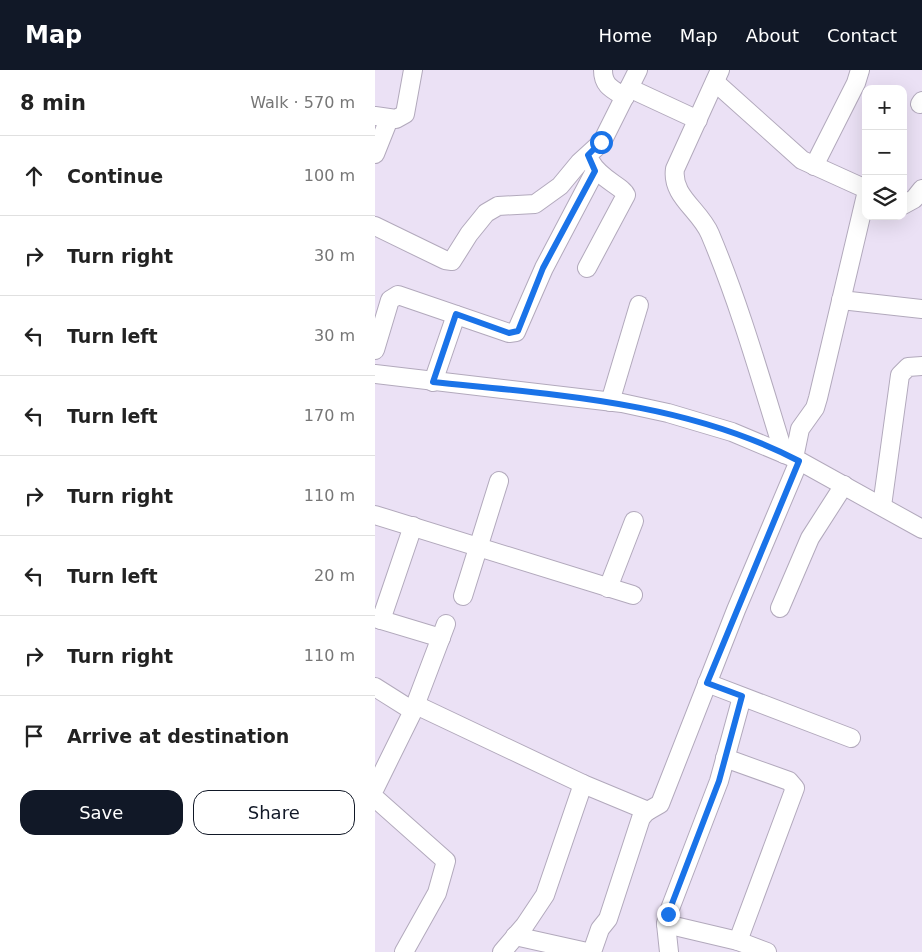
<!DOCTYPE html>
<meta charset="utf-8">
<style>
:root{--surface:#fff;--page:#f6f6f6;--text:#222;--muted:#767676;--line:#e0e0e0;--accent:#111827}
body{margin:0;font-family:"DejaVu Sans",sans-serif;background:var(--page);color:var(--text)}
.controls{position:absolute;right:15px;top:15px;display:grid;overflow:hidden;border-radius:10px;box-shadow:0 5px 20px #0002}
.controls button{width:45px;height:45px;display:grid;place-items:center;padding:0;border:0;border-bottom:1px solid var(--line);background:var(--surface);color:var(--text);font:25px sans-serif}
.stop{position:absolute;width:15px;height:15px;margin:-11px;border:4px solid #1a73e8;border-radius:50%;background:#fff}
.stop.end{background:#1a73e8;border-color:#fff;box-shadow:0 1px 5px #0008}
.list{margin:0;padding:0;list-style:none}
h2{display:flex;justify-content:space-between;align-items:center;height:65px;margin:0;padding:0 20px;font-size:21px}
h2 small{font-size:16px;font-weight:400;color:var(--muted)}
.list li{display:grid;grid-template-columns:32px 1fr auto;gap:15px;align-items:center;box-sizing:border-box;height:80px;padding:0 20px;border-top:1px solid var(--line)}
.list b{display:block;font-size:19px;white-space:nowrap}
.list em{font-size:16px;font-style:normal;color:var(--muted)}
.actions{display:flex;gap:10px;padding:15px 20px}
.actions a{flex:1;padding:11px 0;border:1px solid var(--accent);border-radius:15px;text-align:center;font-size:18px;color:var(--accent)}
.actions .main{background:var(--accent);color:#fff}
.icon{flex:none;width:28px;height:28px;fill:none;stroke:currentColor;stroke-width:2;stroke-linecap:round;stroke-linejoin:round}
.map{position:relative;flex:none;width:547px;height:882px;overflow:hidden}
header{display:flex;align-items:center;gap:30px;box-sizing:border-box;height:70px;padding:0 25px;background:var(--accent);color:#fff}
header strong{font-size:24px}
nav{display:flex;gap:28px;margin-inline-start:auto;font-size:18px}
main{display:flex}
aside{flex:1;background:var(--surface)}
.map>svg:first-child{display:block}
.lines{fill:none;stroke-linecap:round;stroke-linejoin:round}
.minor-casing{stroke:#b2a9bc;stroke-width:20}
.minor{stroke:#fff;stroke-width:18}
.route{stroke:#1a73e8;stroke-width:6}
</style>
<header>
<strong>Map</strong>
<nav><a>Home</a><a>Map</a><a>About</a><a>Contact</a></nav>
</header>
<main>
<aside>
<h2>8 min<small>Walk · 570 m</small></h2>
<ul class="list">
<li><svg class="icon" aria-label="ahead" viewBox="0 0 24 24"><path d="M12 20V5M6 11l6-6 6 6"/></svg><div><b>Continue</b></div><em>100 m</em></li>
<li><svg class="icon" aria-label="right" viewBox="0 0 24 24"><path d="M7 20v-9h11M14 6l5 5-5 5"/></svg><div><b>Turn right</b></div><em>30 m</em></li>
<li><svg class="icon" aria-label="left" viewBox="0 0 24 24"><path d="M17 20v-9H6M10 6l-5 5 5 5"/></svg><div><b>Turn left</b></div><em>30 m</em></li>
<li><svg class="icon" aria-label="left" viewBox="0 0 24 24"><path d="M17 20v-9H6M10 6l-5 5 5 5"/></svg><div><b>Turn left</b></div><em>170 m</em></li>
<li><svg class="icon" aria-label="right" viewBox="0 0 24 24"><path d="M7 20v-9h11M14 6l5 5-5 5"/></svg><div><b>Turn right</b></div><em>110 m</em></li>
<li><svg class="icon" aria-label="left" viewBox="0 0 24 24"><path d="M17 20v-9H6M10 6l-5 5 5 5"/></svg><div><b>Turn left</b></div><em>20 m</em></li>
<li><svg class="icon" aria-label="right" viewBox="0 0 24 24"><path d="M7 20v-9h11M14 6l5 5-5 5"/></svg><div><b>Turn right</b></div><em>110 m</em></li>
<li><svg class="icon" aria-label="arrive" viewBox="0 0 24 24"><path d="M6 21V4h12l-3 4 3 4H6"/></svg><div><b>Arrive at destination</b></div></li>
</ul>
<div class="actions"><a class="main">Save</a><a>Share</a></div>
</aside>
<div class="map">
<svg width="547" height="882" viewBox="0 0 547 882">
<rect width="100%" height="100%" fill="#ebe1f5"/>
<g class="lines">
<g class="minor-casing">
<g id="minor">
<path d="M228 0C228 16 237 19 250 27"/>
<path d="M345 0 300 99C296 126 325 140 335 164 365 235 386 310 409 384"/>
<polyline points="340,12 427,90 491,119"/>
<polyline points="254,18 323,50"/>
<polyline points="545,34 547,31"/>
<polyline points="0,46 21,49 30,44 38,0"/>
<polyline points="0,84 14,49"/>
<polyline points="439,96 481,13 485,0"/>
<polyline points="528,135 539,129 547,119"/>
<polyline points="0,156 70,190 77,191 94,164 111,143 123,136 160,134 185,116 204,93 227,72 263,0"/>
<path d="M212 198 251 125C248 117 224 108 216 92"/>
<polyline points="466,230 547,239"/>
<polyline points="0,280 15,230 23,225 134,263 141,262 169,198 220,101"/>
<polyline points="0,304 247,333 293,343 357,362 419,388 547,459"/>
<polyline points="58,312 81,245"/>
<polyline points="235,332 264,235"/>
<polyline points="419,388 425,359 440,338 443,328 491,125"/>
<polyline points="507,436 525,305 533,297 547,296"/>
<polyline points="0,445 258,525"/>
<polyline points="233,518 259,451"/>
<polyline points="88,526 124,411"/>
<polyline points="405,538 435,468 469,415"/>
<polyline points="0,548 66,568"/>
<polyline points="6,550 38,456"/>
<polyline points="332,613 476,668"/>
<polyline points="0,617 38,641"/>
<polyline points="41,635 208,714 273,741"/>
<polyline points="350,688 414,711 420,718 363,871"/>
<polyline points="0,718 38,641 71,554"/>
<polyline points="0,728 71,791 62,823 29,882"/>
<polyline points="291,854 363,871 392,882"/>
<polyline points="140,866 212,882"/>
<polyline points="127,882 150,855 170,825 208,714"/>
<polyline points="217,882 225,859 233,849 266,748 271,742 285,734 361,540 424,391"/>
<polyline points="294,882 291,854 293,844 344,711 367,627"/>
</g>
</g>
<use href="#minor" class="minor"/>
</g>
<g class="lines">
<path class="route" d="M226 72 213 85 220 101 168 198 143 261 134 263 81 244 58 312C183 325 311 332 424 391L332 613 367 626 344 711 293 844"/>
</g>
</svg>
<div class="controls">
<button>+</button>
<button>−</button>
<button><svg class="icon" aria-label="layers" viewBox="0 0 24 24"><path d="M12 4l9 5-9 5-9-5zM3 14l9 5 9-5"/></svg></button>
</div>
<div class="stop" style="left:226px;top:72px"></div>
<div class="stop end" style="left:293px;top:844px"></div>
</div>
</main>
